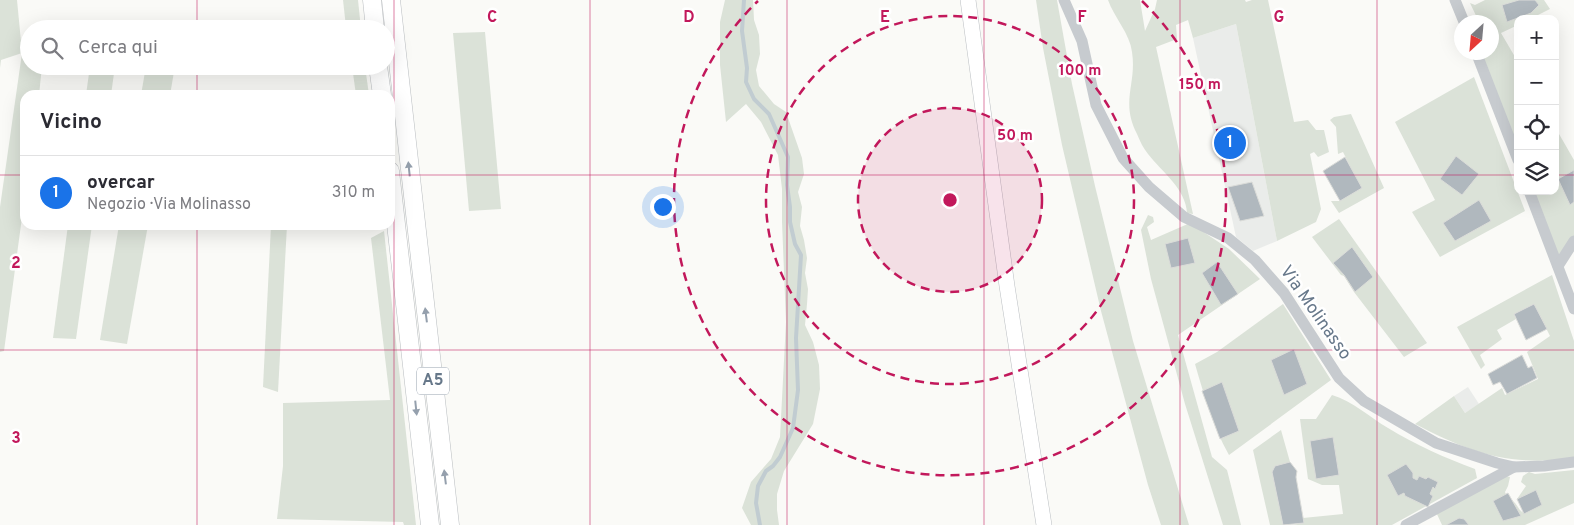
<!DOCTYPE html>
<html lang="it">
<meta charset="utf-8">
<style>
:root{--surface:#fff;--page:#f7f7f7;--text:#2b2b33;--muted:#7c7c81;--line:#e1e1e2;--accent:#1a73e8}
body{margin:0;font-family:Overpass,sans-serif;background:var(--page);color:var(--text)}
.controls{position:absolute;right:15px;top:15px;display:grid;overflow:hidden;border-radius:10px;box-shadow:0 5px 20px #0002}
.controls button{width:45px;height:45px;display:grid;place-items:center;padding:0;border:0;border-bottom:1px solid var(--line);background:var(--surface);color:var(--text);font:25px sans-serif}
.compass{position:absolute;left:1454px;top:15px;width:45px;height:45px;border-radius:50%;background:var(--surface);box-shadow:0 5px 20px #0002;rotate:206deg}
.you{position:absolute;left:662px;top:206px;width:18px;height:18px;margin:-12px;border:4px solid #fff;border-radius:50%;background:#1a73e8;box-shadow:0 0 0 8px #1a73e833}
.badge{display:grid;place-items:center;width:32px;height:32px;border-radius:50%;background:var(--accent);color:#fff;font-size:16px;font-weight:700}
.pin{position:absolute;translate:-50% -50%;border:2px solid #fff;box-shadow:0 1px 5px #0006}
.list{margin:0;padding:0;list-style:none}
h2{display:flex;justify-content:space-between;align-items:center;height:65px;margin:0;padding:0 20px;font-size:21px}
h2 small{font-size:16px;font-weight:400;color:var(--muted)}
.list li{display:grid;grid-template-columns:32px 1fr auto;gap:15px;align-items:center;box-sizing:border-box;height:75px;padding:0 20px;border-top:1px solid var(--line)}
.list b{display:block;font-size:19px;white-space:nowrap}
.list p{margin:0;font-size:16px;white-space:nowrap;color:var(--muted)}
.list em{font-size:16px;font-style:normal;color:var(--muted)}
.icon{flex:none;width:28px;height:28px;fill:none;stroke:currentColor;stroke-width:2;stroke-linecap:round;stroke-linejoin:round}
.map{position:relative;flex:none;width:1574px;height:525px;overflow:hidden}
.search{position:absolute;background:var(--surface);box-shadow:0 5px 20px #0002;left:20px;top:20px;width:375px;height:55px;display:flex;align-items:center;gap:12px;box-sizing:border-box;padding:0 18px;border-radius:28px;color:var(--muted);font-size:19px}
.panel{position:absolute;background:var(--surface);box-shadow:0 5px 20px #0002;left:20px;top:90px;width:375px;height:140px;border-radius:15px}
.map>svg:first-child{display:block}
.built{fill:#eaecea}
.green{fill:#dbe2d8}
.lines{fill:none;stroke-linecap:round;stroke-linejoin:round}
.stream{stroke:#c1ccd1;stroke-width:4}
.building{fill:#b0b8be;stroke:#dbdcd9}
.major-casing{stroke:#babec2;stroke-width:16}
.highway-casing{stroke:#b9bdc0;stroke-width:19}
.minor{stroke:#c7cbcf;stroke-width:11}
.major{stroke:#fff;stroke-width:15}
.highway{stroke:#fff;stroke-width:18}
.oneway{fill:#95a0ad}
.grid{fill:none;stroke:#c2185b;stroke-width:1;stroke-opacity:0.55}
.ring{fill:none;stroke:#c2185b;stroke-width:2.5;stroke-dasharray:9 6}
.labels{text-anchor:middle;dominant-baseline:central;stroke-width:5;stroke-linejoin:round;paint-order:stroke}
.shield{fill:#fff;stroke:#95a0ad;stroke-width:1}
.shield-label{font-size:16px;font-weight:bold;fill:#67788a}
.street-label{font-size:18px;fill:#67788a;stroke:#fff}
.grid-label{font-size:16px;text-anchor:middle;font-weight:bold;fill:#c2185b;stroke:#fff;stroke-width:5;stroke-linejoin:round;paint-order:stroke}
.centre{fill:#c2185b;stroke:#fff;stroke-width:2.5}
.ring-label{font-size:15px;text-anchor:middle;font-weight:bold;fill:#c2185b;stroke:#fff;stroke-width:5;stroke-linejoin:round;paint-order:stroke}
</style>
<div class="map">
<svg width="1574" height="525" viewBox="0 0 1574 525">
<rect width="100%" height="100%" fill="#fafaf7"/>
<g class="built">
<polygon points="1236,24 1277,241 1253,251 1236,237 1193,38"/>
<polygon points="1468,387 1479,404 1465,413 1454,396"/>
</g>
<g class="green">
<polygon points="0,0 17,0 22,52 29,52 29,66 42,66 39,95 25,95 25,195 4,351 0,352 0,207 22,53 1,60 0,68"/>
<polygon points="343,0 358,0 361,29 346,27"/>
<polygon points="725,0 753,0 754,20 759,35 760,54 756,70 759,86 774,104 786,112 802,158 804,174 798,192 802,207 800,226 804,240 807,258 805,273 808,289 807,304 805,325 813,342 819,365 820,389 813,424 784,471 777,494 777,510 779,525 751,525 742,508 751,482 771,459 780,437 786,322 782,222 782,189 778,155 761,122 746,104 726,122 720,65 720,22"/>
<polygon points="1036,0 1057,0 1072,84 1095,186 1133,341 1189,525 1161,525 1148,485 1101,311 1062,145 1043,48"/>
<path d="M1108 0H1140L1145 31 1155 9 1157 0H1245L1246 2 1252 0H1268L1294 122 1308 120 1316 130H1324L1329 152 1318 157 1314 152 1310 154 1321 209 1316 222 1277 241 1236 24 1193 38 1188 20 1176 25 1177 39 1156 47 1193 214 1187 213C1186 189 1162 172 1148 154 1143 148 1140 141 1137 134 1120 101 1137 84 1132 52 1130 34 1114 17 1108 0Z"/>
<polygon points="1485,0 1544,0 1550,9 1530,19 1518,19 1518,25 1501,33 1518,62 1518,149 1481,53 1492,52 1492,22 1479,22 1470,3 1475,5"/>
<polygon points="485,32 501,209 469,211 453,33"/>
<polygon points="90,66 115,66 111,95 86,95"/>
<polygon points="146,66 175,66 170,95 141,95"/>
<polygon points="352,66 365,66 369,95 356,95"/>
<polygon points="1474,77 1525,211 1440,257 1412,212 1435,200 1395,122"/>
<polygon points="1351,114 1384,188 1339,213 1331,201 1340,201 1361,188 1343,152 1338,154 1336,127 1330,120 1334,117"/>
<polygon points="1555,127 1574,160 1574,236 1558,256 1534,191 1555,191"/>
<polygon points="1148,215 1153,217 1154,222 1147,227 1151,240 1190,223 1229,249 1260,279 1178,335 1212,457 1227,470 1241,525 1223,525 1185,404 1151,279 1141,230"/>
<polygon points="1339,219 1427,343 1404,357 1354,292 1344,276 1341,275 1312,237"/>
<polygon points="68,225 92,225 76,339 53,338"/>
<polygon points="119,225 148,225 127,344 100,340"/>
<polygon points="271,225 287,225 278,392 263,387"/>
<polygon points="384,231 416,525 404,525 403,522 277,519 283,466 283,403 390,400 371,238"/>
<path d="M1552 275 1574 341V458C1510 467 1471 453 1415 424L1454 396 1465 413 1502 388 1505 395 1538 379 1527 352 1550 336 1534 304 1514 314 1516 319 1497 330 1502 339 1480 355 1485 365 1481 369 1457 327Z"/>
<path d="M1283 304 1331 380 1229 455C1213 427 1204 395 1195 364L1217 352Z"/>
<path d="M1332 395C1353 401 1369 417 1388 428 1416 445 1445 458 1475 469L1477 478 1392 525H1291L1304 523 1303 518 1343 514 1339 485H1322L1308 479 1300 419H1316Z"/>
<polygon points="1281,430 1290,462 1275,466 1272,472 1283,525 1270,525 1253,450"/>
<path d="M1574 470V503L1525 525H1469L1464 520 1459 518 1446 525H1442L1436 512 1506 476 1510 477 1508 486 1505 492C1507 497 1509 497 1513 501 1518 505 1518 510 1524 513L1517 499 1526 486 1521 482 1523 476 1529 472 1535 474Z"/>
</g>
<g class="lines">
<polyline class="stream" points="744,0 742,31 747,68 746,82 754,99 769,114 788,157 787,185 790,207 790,222 795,244 801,255 796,338 798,390 793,428 780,457 773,466 766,471 758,486 756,503 760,525"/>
</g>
<g class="building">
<polygon points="1519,0 1535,0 1539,5 1531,13 1507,22 1502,5"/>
<polygon points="1456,156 1479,174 1462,195 1440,179"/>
<polygon points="1345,157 1362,188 1340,201 1323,171"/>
<polygon points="1574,170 1574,202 1570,205 1558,179"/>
<polygon points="1252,182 1264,216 1240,221 1228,187"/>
<polygon points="1479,200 1491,221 1455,241 1443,223"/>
<polygon points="1188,238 1195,263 1171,268 1165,244"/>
<polygon points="1352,247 1373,277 1355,292 1344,275 1333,263"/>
<polygon points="1217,262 1238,294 1221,305 1202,273"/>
<polygon points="1534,304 1547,329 1526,340 1514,314"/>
<polygon points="1294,349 1307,384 1284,395 1271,360"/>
<polygon points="1522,355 1528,368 1532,366 1537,378 1507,394 1500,382 1493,385 1488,374"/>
<polygon points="1222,382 1239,431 1220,439 1202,391"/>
<polygon points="1333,437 1339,475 1316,479 1310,441"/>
<polygon points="1290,462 1297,471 1296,477 1304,523 1283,525 1272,472 1275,466"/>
<polygon points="1406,464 1413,473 1413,478 1417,480 1419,476 1426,479 1428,477 1438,482 1435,489 1433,487 1430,494 1433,496 1428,507 1405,496 1404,493 1398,496 1387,475"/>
<polygon points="1536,490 1542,505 1524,514 1517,499"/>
<polygon points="1508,493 1521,516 1503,521 1493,501"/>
<polygon points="1459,518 1464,519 1469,525 1446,525"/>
</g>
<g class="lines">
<g class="major-casing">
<polyline id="major" points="968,0 1007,286 1044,525"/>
</g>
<g class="highway-casing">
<g id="highway">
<polyline points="372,0 375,29"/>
<polyline points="391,0 450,525"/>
<polyline points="378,66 382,95"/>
<polyline points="390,171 430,525"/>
</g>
</g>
<g class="minor">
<polyline points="1064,0 1082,41 1096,105 1123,158 1149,187 1184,217 1228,238 1255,260 1284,293 1339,378 1364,401 1436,443 1497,463 1514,467 1544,466 1574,462"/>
<polyline points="1455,0 1464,22"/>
<polyline points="1476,52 1518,160"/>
<polyline points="1529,191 1574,309"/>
<polyline points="1558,266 1574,241"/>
<polyline points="1406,525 1514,467"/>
</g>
<use href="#major" class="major"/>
<use href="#highway" class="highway"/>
</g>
<defs><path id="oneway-solid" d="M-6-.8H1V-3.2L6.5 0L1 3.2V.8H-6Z" transform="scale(1.25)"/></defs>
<g class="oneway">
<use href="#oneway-solid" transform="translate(409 169) rotate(-96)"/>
<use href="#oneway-solid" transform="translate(426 315) rotate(-97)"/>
<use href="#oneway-solid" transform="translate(416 408) rotate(84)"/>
<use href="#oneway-solid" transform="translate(445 477) rotate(-97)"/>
</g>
<path class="grid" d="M197 0V29M394 0V525M590 0V525M787 0V525M984 0V525M1180 0V525M1377 0V525M197 66V95M0 175H25M390 175H1518M1555 175H1574M197 225V525M0 350H1574"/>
<circle cx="950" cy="200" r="92" fill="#c2185b" fill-opacity=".12"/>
<g class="ring">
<circle cx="950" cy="200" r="92"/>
<circle cx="950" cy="200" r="184"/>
<path d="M1142 1A276 276 0 1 1 758 1"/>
</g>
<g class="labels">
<rect class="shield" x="417" y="367.5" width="32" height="27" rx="4"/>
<g class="shield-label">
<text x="433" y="381">A5</text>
</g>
<g class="street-label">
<text transform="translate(1315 313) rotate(55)">Via Molinasso</text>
</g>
</g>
<g class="grid-label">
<text x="492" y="22">C</text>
<text x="689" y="22">D</text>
<text x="885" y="22">E</text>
<text x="1082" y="22">F</text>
<text x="1279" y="22">G</text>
<text x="16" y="268">2</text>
<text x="16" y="443">3</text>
</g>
<circle cx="950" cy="200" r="8" class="centre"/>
<g class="ring-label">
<text x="1080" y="75">100 m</text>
<text x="1200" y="89">150 m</text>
<text x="1015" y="140">50 m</text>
</g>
</svg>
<div class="controls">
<button>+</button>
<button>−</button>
<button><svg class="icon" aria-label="locate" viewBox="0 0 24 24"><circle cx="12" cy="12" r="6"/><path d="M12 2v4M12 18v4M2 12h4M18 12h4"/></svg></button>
<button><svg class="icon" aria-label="layers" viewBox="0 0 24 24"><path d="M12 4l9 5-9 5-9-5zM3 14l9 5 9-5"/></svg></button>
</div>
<svg class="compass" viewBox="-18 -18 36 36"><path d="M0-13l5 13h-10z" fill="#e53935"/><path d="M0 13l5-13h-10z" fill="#7c7c81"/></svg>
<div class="you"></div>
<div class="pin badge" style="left:1230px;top:143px">1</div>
<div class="search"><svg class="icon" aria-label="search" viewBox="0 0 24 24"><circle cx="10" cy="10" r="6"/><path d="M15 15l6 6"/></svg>Cerca qui</div>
<section class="panel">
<h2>Vicino<small></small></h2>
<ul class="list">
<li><span class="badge">1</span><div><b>overcar</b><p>Negozio · Via Molinasso</p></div><em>310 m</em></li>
</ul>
</section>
</div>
